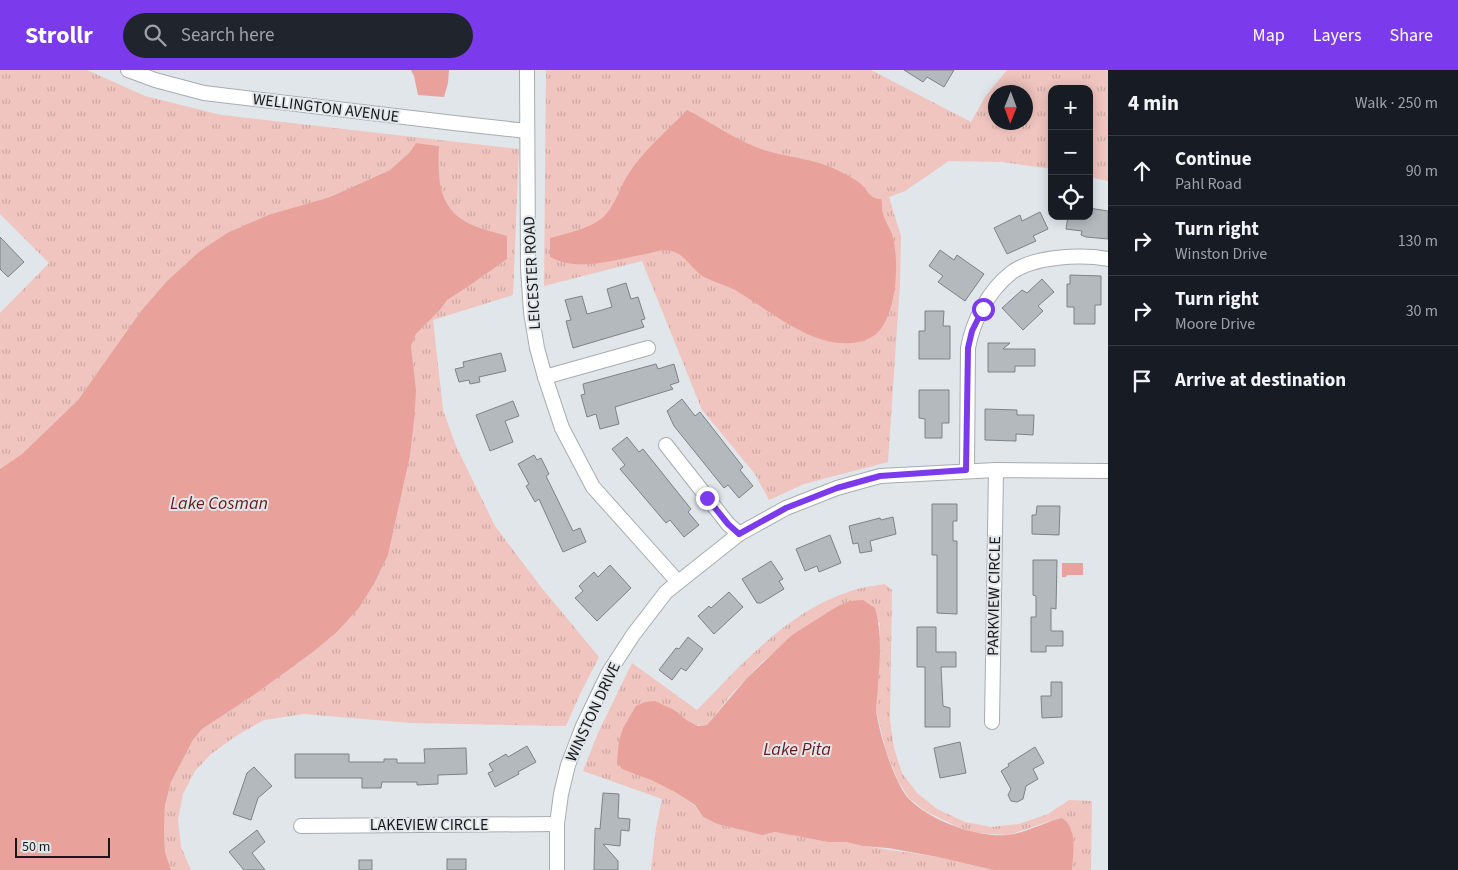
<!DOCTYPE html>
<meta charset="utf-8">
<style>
:root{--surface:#171b24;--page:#20242c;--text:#f1f3f6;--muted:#9ea1a6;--line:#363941;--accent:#7c3aed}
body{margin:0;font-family:"Source Sans 3",sans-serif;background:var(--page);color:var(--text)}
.controls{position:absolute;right:15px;top:15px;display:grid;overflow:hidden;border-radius:10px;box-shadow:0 2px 12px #0003}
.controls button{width:45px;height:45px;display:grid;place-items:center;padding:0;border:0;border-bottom:1px solid var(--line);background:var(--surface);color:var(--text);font:25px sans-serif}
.compass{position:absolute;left:988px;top:15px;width:45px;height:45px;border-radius:50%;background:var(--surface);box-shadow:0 2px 12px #0003;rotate:181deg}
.scale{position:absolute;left:15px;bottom:12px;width:95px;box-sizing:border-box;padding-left:5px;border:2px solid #161819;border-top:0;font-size:14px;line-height:18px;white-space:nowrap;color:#161819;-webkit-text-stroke:4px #e1e6eb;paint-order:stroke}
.stop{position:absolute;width:15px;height:15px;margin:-11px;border:4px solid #7c3aed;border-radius:50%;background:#fff}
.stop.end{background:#7c3aed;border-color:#fff;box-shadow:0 1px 5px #0008}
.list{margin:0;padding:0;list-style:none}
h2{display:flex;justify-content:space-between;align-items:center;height:65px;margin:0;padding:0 20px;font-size:21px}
h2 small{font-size:16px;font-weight:400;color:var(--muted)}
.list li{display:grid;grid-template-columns:32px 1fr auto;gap:15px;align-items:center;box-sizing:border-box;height:70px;padding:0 20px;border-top:1px solid var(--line)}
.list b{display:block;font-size:19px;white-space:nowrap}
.list p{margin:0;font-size:16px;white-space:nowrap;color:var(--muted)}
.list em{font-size:16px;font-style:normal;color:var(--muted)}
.icon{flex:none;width:28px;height:28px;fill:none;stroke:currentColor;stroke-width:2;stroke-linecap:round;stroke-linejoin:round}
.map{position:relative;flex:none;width:1108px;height:800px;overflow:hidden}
header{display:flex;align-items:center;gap:30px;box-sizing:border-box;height:70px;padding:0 25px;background:var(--accent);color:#fff}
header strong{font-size:24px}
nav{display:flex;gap:28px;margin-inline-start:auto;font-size:18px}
.search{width:350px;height:45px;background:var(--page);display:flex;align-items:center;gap:12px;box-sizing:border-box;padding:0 18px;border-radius:28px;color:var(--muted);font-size:19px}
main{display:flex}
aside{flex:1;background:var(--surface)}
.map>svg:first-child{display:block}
.grass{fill:url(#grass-tufts);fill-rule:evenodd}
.water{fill:#e8a29b}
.building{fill:#b4b9be;stroke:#7e8287}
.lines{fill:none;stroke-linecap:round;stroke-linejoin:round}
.street-casing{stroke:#a7acb1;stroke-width:16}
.street{stroke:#fff;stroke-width:14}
.route{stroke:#7c3aed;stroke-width:6}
.labels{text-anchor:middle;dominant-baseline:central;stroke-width:4;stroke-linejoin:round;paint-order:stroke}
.street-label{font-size:16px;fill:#161819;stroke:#e1e6eb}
.water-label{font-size:18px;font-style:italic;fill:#6a1918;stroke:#e1e6eb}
</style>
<header>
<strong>Strollr</strong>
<div class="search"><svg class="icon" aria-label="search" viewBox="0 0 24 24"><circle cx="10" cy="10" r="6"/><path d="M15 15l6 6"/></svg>Search here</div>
<nav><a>Map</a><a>Layers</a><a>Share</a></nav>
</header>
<main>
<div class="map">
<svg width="1108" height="800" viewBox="0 0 1108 800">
<defs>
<pattern id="grass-tufts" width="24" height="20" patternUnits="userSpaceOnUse" patternTransform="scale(1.25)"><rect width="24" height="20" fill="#f0c4bf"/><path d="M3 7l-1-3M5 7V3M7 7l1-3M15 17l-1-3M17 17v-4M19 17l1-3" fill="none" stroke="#cda8a4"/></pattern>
</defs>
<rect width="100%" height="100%" fill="#e1e6eb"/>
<g class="grass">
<path d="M0 0H87L145 26 221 45 519 79 513 225 433 250 443 340 456 376 495 456 541 517 599 587 580 624 566 656 411 653 304 644 264 650 236 666 211 684 195 701 183 724 178 749 181 777 191 800H171L165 782 164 761 165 735 171 712 193 670 202 659 254 625 313 582 337 562 359 538 374 514 388 485 410 386 414 352 411 276 416 264 439 241 446 230 469 216 507 189V166C495 162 481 159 470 154 437 138 438 107 439 76L416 73 409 83 390 100 330 127 268 145 227 163 200 181 167 211 141 241 78 330 22 384 0 399V243L49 193 0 144Z"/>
<path d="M546 0H871L971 52 985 27 1007 0H1108V111L1089 107V19H1052V99L1002 92 949 91 905 121 889 127 901 166 900 214 888 392 804 414 769 430 755 404 702 340 642 191 544 216ZM996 22H1026V52H996Z"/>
<path d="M885 514 892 520 890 650 894 678 902 703 917 723 937 739 965 752 991 757 1019 754 1048 744 1069 730 1092 731 1091 800H1072V760L1050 751 1009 765 975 763 958 757 925 741 909 728 898 711 886 681 876 640 880 553 838 536 762 592 730 626 707 655C692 657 685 649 674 640L651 710 675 722 695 736 703 747 717 754 762 765 775 762 828 772H846L863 776 938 787 993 800H651L656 758 662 729 583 701 598 663 632 593 697 640C743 594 787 541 851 521 862 517 874 516 885 514Z"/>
</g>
<g class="water">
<polygon points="411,0 449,0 448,13 444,27 418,25 414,6"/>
<path d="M687 40C713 53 736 71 764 80 790 88 818 89 841 102 848 106 855 109 861 114 868 121 870 129 881 129 883 134 881 139 883 144 885 151 889 157 892 164 899 187 897 228 886 250 880 263 872 269 858 272 815 281 770 240 735 220 725 215 714 212 704 207 692 200 685 184 672 181 664 179 654 182 646 184 622 188 591 198 567 193 561 192 555 189 550 187V168C565 164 588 159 601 149 616 137 620 115 631 100 647 77 668 60 687 40Z"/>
<path d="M416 73 439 76C438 107 437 138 470 154 481 159 495 162 507 166V189L469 216 447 230 439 241 416 264 411 276 416 321 414 352 410 386 388 485 374 514 359 538 337 562 313 582 254 625 202 659 193 670 171 712 165 735 164 761 165 782 171 800H0V399L22 384 78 330 141 241 167 211 200 181 227 163 268 145 330 127 390 100 409 83Z"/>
<polygon points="1062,493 1083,493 1083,505 1067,505 1066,507 1062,507"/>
<path d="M863 530 875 538C882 562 880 589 878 614 878 622 876 632 876 640 879 663 894 713 909 729 931 751 977 768 1008 765 1025 763 1045 752 1062 748 1078 758 1073 783 1072 800H993L938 787 888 778 863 776 846 772H828L775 762 762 765 717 754 703 747 695 735 675 722 651 710 622 699 617 692 619 671 623 658 636 636 645 632 655 631 674 640 688 651 698 656 707 655 747 608 792 565 838 536 851 531Z"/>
</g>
<g class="building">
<polygon points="904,0 954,0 944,17 927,7 923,12"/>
<polygon points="1089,138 1108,141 1108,169 1086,167 1081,165 1082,161 1066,159 1068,146 1089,146"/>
<polygon points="1040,142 1048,159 1033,166 1036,171 1007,184 994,158 1020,145 1022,151"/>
<polygon points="0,167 24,192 8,207 0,199"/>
<polygon points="940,180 954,190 957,185 984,204 965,231 938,212 943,206 929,196"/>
<polygon points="1070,205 1101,206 1101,235 1095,235 1095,254 1074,254 1074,237 1067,237 1067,214 1070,214"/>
<polygon points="1042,209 1054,222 1038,236 1043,241 1023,260 1002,238 1022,220 1027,223"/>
<polygon points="626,213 631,229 638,227 645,249 641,250 644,257 573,278 566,251 571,250 565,230 582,226 587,244 602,240 612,237 607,219"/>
<polygon points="925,241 944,241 943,256 950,256 950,289 919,289 919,261 925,261"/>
<polygon points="988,273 1010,273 1003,279 1035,279 1035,296 1015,296 1015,302 988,302"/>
<polygon points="501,283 506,301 479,307 480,312 470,314 469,310 459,312 455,299 464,297 463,292"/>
<polygon points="656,294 658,299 674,294 679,312 670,315 673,319 615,337 619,354 600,359 596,344 587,347 581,325 585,324 583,314"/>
<polygon points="919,320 949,320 949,353 942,353 942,368 925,368 925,349 919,348"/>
<polygon points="682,329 695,346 700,342 743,397 740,400 753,416 739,428 728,415 724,418 674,356 667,341"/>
<polygon points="513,331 519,346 505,351 513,372 490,381 476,345"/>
<polygon points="985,339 1017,340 1017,345 1034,345 1033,365 1016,364 1016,371 985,370"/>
<polygon points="627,367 639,382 643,379 691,439 688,442 699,455 684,467 670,450 666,453 620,399 625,395 612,379"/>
<polygon points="534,385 537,390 541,388 549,404 546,406 573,461 580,458 586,472 563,482 539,429 535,432 526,416 529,414 518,394"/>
<polygon points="932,434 957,434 957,451 953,451 953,471 957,471 957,544 937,543 937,485 932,485"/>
<polygon points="1037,436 1060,436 1059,465 1032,464 1032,445 1036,445"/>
<polygon points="893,447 896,464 870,471 872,481 860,483 858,473 853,474 849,456 880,448 881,450"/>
<polygon points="830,465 841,493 819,502 817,496 805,501 796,479"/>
<polygon points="1033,490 1057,490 1056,539 1051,538 1051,561 1063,561 1063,576 1046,576 1046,582 1031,582 1031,547 1036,547 1036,526 1033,525"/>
<polygon points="771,491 783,509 779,511 784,519 761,533 757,533 742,509"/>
<polygon points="610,495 631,518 597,551 575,528 583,521 579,516 594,502 598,507"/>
<polygon points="729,522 743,537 714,564 698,546 709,536 711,538"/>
<polygon points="917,557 936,557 936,582 956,582 956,597 941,597 943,636 950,638 950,657 925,657 925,597 917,597"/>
<polygon points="688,567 703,579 686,601 681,598 672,610 659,600 676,578 679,579"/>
<polygon points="1051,612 1062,612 1062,647 1042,648 1041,626 1051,626"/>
<polygon points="960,672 966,703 940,708 934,678"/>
<polygon points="527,676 536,692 518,702 519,704 495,717 488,703 493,701 489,694 506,684 508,687"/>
<polygon points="1035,677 1044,693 1033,699 1038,709 1026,716 1023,729 1017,732 1011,731 1008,725 1011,719 1001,701 1009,696 1008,694"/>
<polygon points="466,678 467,704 438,705 438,714 417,715 417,712 382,712 381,718 362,718 362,708 295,708 295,684 349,684 349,692 384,692 384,689 397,689 397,693 425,693 424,679"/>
<polygon points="254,697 272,716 258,728 251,750 233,744 247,703"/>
<polygon points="603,723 619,724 618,748 630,749 629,761 621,760 620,776 603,774 618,791 618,800 594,800 595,758 600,759"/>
<polygon points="257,760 265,772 252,783 265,800 244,800 229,782"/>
<rect x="447" y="789" width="19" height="11"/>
<rect x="359" y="790" width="13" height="10"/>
</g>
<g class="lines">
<g class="street-casing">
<g id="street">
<polyline points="128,0 155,10 204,23 454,53 527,61"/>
<polyline points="527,0 528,198 531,242 537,278 545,307 562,358 593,417 678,512"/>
<polyline points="545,307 648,278"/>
<polyline points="666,375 728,454 739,464"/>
<path d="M967 400 968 278C973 250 989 220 1011 203 1033 186 1082 184 1108 189"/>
<polyline points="992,652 996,400"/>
<polyline points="301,756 557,754"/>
<polyline points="557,800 557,754 561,724 568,695 583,656 609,602 633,565 666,522 739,464 786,438 837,418 880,406 996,400 1108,401"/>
</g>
</g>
<use href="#street" class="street"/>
</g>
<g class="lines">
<polyline class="route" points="707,428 728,454 739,464 786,438 837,418 880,406 966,400 968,278 972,261 983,239"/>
</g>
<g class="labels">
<g class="street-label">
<text transform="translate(326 38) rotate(7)">WELLINGTON AVENUE</text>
<text transform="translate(532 203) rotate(-93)">LEICESTER ROAD</text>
<text transform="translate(994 526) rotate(-89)">PARKVIEW CIRCLE</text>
<text transform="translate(593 642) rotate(-65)">WINSTON DRIVE</text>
<text x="429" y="755">LAKEVIEW CIRCLE</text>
</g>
<g class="water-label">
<text x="219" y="433">Lake Cosman</text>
<text x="797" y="679">Lake Pita</text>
</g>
</g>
</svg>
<div class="controls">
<button>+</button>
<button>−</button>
<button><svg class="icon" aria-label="locate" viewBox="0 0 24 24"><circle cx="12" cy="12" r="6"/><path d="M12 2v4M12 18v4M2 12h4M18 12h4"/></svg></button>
</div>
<svg class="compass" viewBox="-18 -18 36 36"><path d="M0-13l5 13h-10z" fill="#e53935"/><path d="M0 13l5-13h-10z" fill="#9ea1a6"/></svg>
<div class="scale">50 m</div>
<div class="stop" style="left:983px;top:239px"></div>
<div class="stop end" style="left:707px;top:428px"></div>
</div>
<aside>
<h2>4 min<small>Walk · 250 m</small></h2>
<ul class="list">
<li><svg class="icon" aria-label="ahead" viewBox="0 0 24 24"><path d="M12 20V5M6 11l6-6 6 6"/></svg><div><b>Continue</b><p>Pahl Road</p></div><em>90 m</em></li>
<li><svg class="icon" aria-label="right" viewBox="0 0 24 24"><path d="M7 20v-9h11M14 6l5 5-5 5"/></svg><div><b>Turn right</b><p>Winston Drive</p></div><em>130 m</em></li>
<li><svg class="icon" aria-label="right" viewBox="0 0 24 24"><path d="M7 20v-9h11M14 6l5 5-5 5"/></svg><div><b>Turn right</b><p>Moore Drive</p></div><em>30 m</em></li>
<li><svg class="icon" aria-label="arrive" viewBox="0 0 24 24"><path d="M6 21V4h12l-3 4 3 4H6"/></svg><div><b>Arrive at destination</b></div></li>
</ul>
</aside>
</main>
